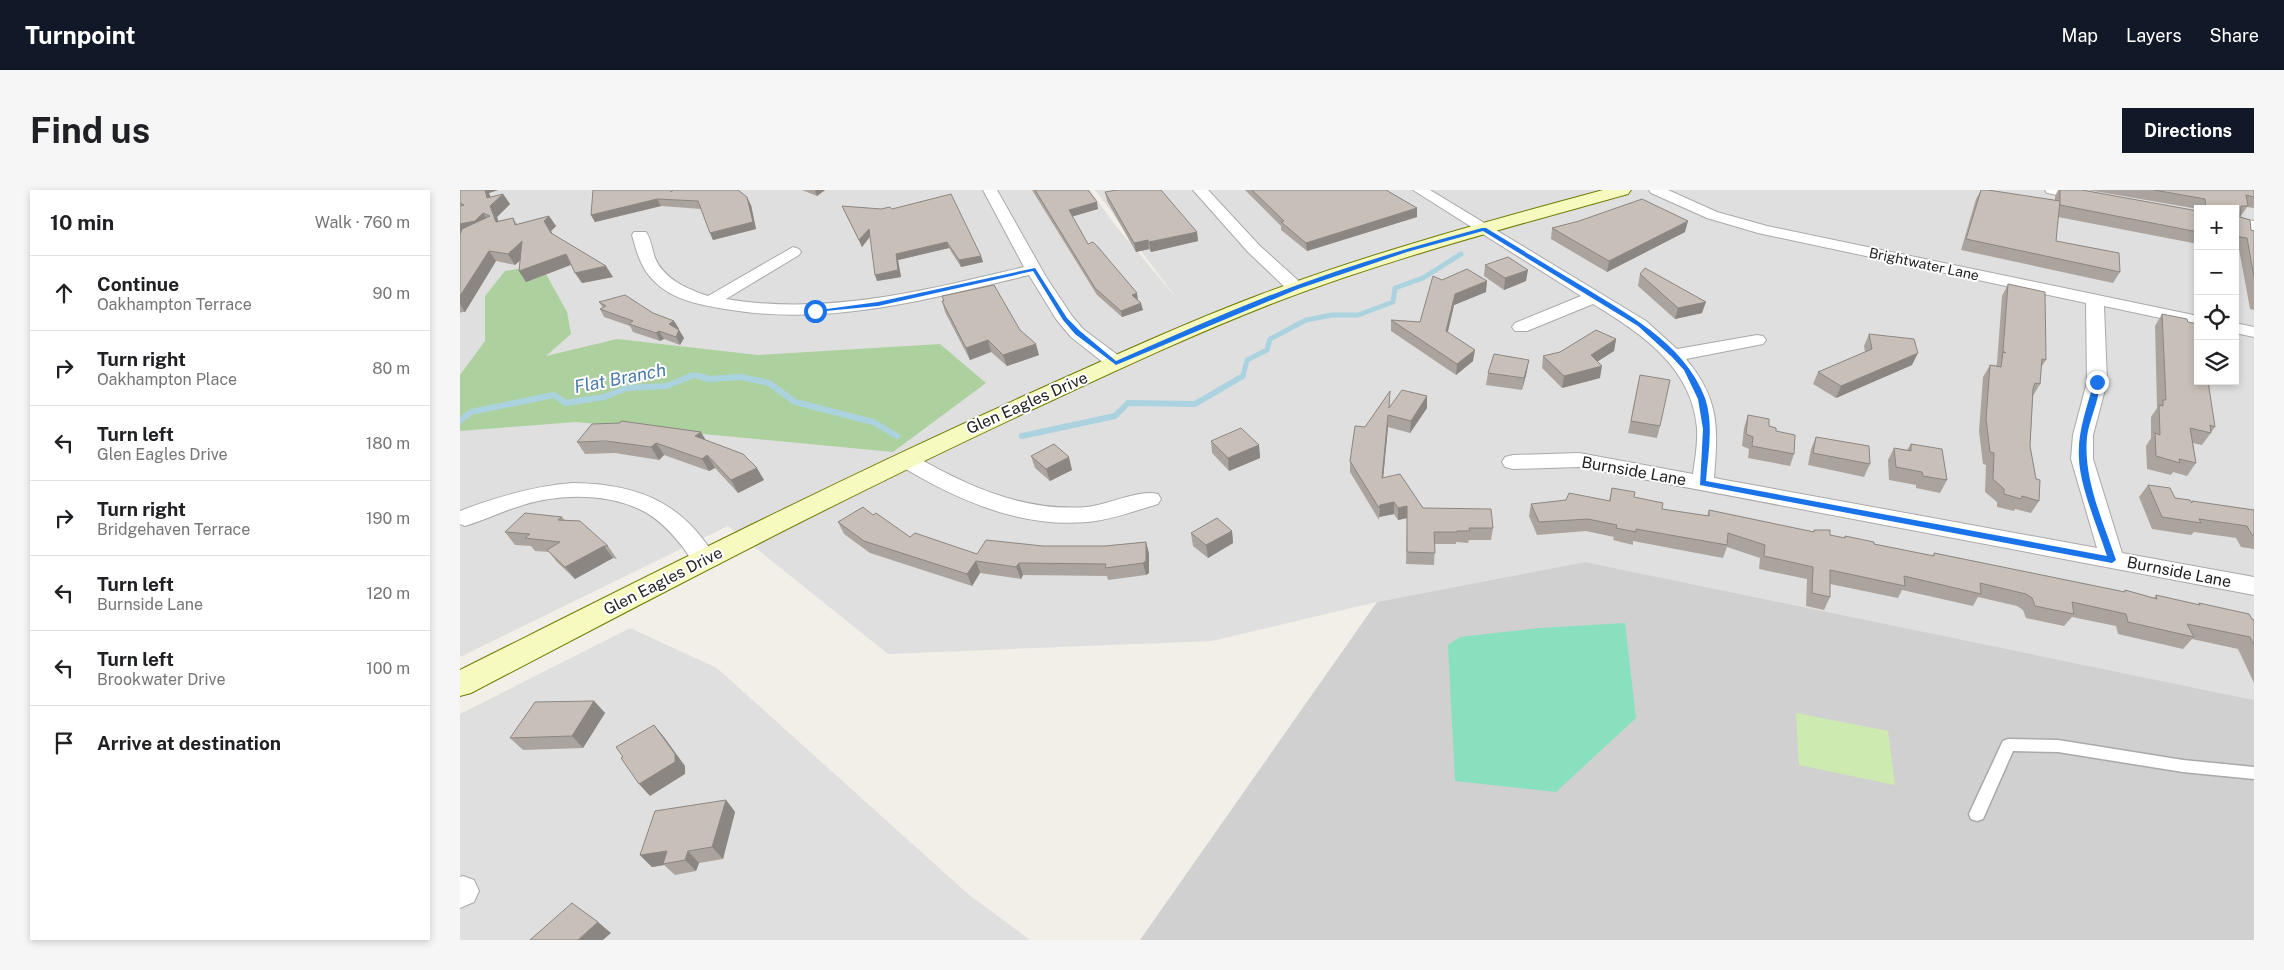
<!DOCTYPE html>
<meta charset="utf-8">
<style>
:root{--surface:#fff;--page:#f6f6f6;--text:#202124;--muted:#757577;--line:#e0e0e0;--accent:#111827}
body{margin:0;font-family:"Public Sans",sans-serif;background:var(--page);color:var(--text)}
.controls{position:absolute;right:15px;top:15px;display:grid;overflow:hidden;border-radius:0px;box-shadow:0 2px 8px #0003}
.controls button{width:45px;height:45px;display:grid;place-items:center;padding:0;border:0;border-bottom:1px solid var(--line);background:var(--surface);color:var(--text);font:25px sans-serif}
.stop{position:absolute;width:15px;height:15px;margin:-11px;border:4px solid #1a73e8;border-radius:50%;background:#fff}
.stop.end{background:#1a73e8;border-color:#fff;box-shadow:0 1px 5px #0008}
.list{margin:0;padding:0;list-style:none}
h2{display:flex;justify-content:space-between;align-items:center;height:65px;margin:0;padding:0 20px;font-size:21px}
h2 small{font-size:16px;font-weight:400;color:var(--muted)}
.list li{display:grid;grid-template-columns:32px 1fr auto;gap:15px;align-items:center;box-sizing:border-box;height:75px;padding:0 20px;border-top:1px solid var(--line)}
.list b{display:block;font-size:19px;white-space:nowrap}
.list p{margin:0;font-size:16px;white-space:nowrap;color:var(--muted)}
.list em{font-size:16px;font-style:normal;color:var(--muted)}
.icon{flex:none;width:28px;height:28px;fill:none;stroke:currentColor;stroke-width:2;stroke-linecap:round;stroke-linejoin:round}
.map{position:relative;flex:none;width:1794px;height:750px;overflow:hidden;border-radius:0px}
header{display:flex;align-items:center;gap:30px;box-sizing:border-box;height:70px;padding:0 25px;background:var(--accent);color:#fff}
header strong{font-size:24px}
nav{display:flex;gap:28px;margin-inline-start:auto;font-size:18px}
.intro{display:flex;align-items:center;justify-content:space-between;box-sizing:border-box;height:120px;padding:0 30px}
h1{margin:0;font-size:35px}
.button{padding:12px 22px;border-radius:0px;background:var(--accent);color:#fff;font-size:18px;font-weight:700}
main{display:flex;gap:30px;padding:0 30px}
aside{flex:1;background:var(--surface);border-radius:0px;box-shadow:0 2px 8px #0003}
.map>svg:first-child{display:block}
.residential{fill:#e0dfdf;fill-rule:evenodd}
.religious{fill:#d0d0d0}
.grass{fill:#cdebb0}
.forest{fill:#add19e}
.pitch{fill:#88e0be}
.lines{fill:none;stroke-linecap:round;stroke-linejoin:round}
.stream-far1{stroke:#aad3df;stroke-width:5}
.stream{stroke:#aad3df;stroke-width:6}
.lane-casing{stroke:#a9a9a9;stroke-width:3}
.street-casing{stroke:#a9a9a9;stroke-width:2}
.secondary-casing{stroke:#707d05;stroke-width:2}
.lane{fill:#fff;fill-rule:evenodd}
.street{fill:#fff;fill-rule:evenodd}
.secondary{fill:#f7fabf;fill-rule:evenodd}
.wall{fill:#aba49e}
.shaded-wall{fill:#8b8681}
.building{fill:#c7bfb8;stroke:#8b8681}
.route{fill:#1a73e8}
.labels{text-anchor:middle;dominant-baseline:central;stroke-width:4;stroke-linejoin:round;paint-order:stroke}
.far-street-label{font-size:14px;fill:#222;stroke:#fff}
.street-label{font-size:16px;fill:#222;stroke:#fff}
.water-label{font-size:18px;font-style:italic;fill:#4a7aab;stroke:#fff}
</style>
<header>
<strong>Turnpoint</strong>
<nav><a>Map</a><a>Layers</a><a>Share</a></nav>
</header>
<div class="intro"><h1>Find us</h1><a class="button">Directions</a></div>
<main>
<aside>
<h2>10 min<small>Walk · 760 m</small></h2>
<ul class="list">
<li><svg class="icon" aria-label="ahead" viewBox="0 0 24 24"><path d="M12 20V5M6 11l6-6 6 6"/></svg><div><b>Continue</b><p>Oakhampton Terrace</p></div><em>90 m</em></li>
<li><svg class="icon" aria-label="right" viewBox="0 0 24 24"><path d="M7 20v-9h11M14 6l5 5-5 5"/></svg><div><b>Turn right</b><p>Oakhampton Place</p></div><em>80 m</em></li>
<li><svg class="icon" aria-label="left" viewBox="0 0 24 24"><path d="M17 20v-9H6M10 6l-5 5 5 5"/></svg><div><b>Turn left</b><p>Glen Eagles Drive</p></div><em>180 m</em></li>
<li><svg class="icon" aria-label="right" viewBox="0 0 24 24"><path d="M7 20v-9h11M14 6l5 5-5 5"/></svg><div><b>Turn right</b><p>Bridgehaven Terrace</p></div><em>190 m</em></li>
<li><svg class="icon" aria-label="left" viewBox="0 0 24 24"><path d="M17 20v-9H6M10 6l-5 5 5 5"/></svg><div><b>Turn left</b><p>Burnside Lane</p></div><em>120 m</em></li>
<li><svg class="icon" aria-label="left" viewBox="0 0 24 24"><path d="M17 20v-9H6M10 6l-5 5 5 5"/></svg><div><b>Turn left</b><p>Brookwater Drive</p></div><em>100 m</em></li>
<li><svg class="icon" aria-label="arrive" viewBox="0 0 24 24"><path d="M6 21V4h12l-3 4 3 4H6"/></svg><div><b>Arrive at destination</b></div></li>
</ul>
</aside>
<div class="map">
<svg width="1794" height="750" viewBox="0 0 1794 750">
<rect width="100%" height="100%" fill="#f2efe9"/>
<g class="residential">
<path d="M0 0H630L655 35 718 110 635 0H1794V510L1125 372 917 412 752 451 428 464 268 336 0 467ZM1738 19H1775V191H1738Z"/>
<polygon points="170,438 257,478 508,704 570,750 0,750 0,524"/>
</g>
<polygon class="religious" points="1125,372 1794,510 1794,750 680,750 917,412"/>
<polygon class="grass" points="1336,523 1428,541 1435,595 1339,575"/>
<polygon class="forest" points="81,75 107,122 111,144 86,166 157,149 298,165 480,154 526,193 433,262 116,232 0,241 0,185 25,151 25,106 45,81"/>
<polygon class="pitch" points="1165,433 1176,528 1096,602 995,591 988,455 1000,447 1080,438"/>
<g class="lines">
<g class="stream-far1">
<polyline points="228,187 234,185 243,187"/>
<polyline points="275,187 283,187"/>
<polyline points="781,187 783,186 787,170 807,160 810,149 846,130 872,125 898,125 933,112 935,98 963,88 1001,64"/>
</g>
<g class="stream">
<polyline points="238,186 249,189 281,187 309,193 335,212 413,232 437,246"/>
<polyline points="0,231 11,222 94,205 106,213 144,207 167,198 207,196 231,186"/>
<polyline points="562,246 655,226 668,213 735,214 783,186"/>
</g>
<g class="lane-casing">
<polygon id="lane" points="1548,549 1598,550 1723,570 1794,577 1794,589 1723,582 1598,562 1553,561 1523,629 1517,631 1511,629 1509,624 1541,555 1543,551"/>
</g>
<g class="street-casing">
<g id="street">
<path d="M523 0H537L586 87 612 126 623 139 663 169 665 173 663 177 656 179 649 177 611 147 596 129 569 85C469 109 369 137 265 119 241 115 213 110 195 92 181 79 177 63 172 45L174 42H186C191 49 192 59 195 68 204 89 227 99 248 106L333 57 339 59 341 62 339 65 266 109C368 126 466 100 564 77Z"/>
<polygon points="733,0 748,0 800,56 842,94 845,98 842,102 830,102 788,62"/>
<path d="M953 0H970L1186 131 1217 159 1297 145 1303 146 1306 150 1303 154 1226 169C1260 210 1258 237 1254 288L1637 358 1611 269 1613 245 1627 192 1626 113 1298 43 1247 28 1191 3 1189 0H1208L1257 22 1307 36 1738 126V136L1644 116 1647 192 1633 245V269L1662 363 1794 387V405L1119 277 1053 279 1045 277 1042 272 1045 267 1053 265 1119 263 1233 284C1235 269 1238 254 1237 238 1232 177 1181 143 1133 114L1067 141H1055L1052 137 1055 133 1121 106Z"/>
<polygon points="1585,0 1615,0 1633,4 1635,7 1628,11 1587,3"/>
<polygon points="1775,28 1794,31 1794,41 1775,38"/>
<polygon points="1775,133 1794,137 1794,147 1775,143"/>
<path d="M446 263 453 265C507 296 563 322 627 317 648 315 679 299 698 304L701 309 698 314C674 321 651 330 627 332 559 338 495 309 439 275L435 270 439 265Z"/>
<path d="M113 293C178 294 223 312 257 370L253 376C248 377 244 379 239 376 232 373 227 362 222 356 210 341 197 327 179 319 144 303 99 304 63 315 43 321 25 330 5 336L0 334V321C37 307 73 296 113 293Z"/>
<polygon points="3,686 14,690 19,701 14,712 0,718 0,687"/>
</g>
</g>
<g class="secondary-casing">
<path id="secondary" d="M1143 0H1171L1168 4C1050 37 931 68 816 112 741 141 668 175 595 209 397 300 204 402 11 503L0 506V480C190 385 379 289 573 202 649 168 725 133 802 104 914 62 1028 31 1143 0Z"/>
</g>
<use href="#lane" class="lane"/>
<use href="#street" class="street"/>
<use href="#secondary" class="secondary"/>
</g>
<g class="wall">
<polygon points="0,0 38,0 29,3 30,7 43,4 50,14 37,27 38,31 53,28 57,34 89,26 96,36 91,41 92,44 153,87 122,93 111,75 66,92 59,81 60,70 55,75 36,71 5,122 2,122 0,123"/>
<polygon points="133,0 291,15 296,39 253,50 241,19 201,16 135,32 131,25"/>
<polygon points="342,0 365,0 357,6"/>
<polygon points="572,0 628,0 638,19 612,26 628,54 678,110 683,120 662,127 637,105"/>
<polygon points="785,0 926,0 957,18 957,27 847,61 821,40 821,36"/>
<polygon points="1521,0 1595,10 1595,6 1598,0 1622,0 1738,21 1738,54 1598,27 1596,51 1660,82 1653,93 1501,60 1516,9"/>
<polygon points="1628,0 1794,0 1794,18 1787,17 1780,27 1791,40 1794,41 1794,120 1790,119 1779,59 1775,58 1775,19 1738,19"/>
<polygon points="645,2 737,42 738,51 691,62 689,59 676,62 647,11"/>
<polygon points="382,16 421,19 432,19 521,66 523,72 501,77 489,58 438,70 441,87 417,91 410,47 402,57"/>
<polygon points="1092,38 1225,42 1147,82 1091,49"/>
<polygon points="1025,75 1066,91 1044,100 1024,86"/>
<polygon points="1180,84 1242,123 1215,129 1178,96"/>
<polygon points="982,90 1026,102 994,115 988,142 1013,171 996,185 931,141 931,130 960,132"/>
<polygon points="1548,94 1586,170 1581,177 1580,194 1573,206 1570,256 1579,311 1571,323 1555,319 1554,321 1537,317 1537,312 1525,302 1526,275 1523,274 1519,241 1523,187 1530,175 1536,176 1537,173 1542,106"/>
<polygon points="482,106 560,140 579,165 547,176 531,162 510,170 485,122 482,111 484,111"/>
<polygon points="139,112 193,123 214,131 219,139 218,139 219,140 224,148 220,155 204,149 200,151 173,142 170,136 144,127 140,119 143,118"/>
<polygon points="1702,124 1755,237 1742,255 1733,253 1736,273 1727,286 1713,282 1711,285 1687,279 1686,256 1691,248 1691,227 1697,218 1695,136"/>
<polygon points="1409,144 1452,175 1376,208 1353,194 1358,182 1405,162 1404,156"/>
<polygon points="1156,149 1154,161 1138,171 1140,188 1102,198 1082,178 1083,166"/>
<polygon points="1067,181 1062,200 1026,195 1028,183"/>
<polygon points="1180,185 1200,236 1197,248 1168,243"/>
<polygon points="930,217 967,218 950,243 928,237 923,288 963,318 1033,338 1031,350 1009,350 1008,353 996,352 996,354 975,354 974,375 946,374 947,328 938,330 934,324 919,327 919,330 890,282 890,271 905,237"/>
<polygon points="1288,225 1309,236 1316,241 1334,264 1330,276 1288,268 1289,259 1282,256 1284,238"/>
<polygon points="1356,247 1410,274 1404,287 1348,275 1351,259"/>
<polygon points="245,250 304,290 278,303 255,278 249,281 204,265 199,270 155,263 125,264 117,252"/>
<polygon points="751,251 799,255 800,268 769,281 752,263"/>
<polygon points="1451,254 1487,290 1480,303 1456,298 1456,295 1429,290 1428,270 1434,258 1447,260"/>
<polygon points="571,266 612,280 590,291 575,278"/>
<polygon points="1688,295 1715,308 1731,312 1732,311 1794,320 1794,359 1781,357 1776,348 1734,342 1731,345 1692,339 1679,307"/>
<polygon points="1152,298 1202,319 1247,326 1249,320 1353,342 1354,340 1370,345 1384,348 1385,346 1414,354 1473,366 1474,363 1663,402 1665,400 1694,408 1696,405 1738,415 1739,413 1794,430 1794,493 1778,459 1732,449 1723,459 1658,444 1656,436 1612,427 1604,436 1566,428 1563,420 1557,416 1518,407 1513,416 1442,400 1438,408 1370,394 1370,407 1364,420 1346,416 1347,389 1299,379 1300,368 1267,357 1263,368 1173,351 1173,355 1153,350 1154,347 1126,341 1077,345 1069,326 1071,314 1149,311"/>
<polygon points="413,325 450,347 517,364 583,356 645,356 686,352 689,364 689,383 686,385 648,390 647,386 563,385 561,389 520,383 512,396 410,363 384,344 378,332"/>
<polygon points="102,327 105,330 148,356 157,369 153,368 115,389 97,372 89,362 75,361 71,356 55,355 45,342"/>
<polygon points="772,341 773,353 748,368 733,356 731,343"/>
<polygon points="134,511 145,523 123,558 63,560 50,548"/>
<polygon points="266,610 275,622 263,669 239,673 236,681 215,685 204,675 192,677 180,665"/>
</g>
<g class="shaded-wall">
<polygon points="25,0 38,0 29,3 33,14 43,4 50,14 37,27 42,42 36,32"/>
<polygon points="356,0 365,0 357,6 355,1"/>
<polygon points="287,7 291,15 296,39 253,50 250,43"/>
<polygon points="197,9 201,16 135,32 131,25"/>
<polygon points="637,12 638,19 611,27 609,20"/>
<polygon points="957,18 957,27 847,61 846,53"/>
<polygon points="23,23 30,34 0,46 0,34"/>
<polygon points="89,26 96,36 91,41 97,53 84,31"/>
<polygon points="1228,31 1225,42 1147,82 1149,71"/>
<polygon points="409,39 411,45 402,57 399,50"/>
<polygon points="737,42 738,51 691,62 689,52"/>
<polygon points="688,50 689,59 676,62 674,53"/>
<polygon points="62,51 69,62 55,75 48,64"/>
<polygon points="487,52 489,58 438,70 441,87 417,91 415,85 436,64"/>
<polygon points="29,61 36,71 5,122 0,114 0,106"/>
<polygon points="106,64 113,74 66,92 59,81"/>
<polygon points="521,66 523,72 501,77 499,70"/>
<polygon points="146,76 153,87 122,93 115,83"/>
<polygon points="1068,80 1066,91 1044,100 1045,88"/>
<polygon points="1027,91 1026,102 994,115 985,153 986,141 995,104"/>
<polygon points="677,103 678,110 673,112 672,105"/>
<polygon points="1246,112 1242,123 1215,129 1218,118"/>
<polygon points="681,113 683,120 662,127 661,121"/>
<polygon points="214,131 219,139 214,142 209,134"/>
<polygon points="219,140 224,148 220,155 216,147"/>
<polygon points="199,141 204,149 200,151 196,143"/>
<polygon points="1156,149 1154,161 1129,177 1131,165"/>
<polygon points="528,150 531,162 510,170 506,158"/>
<polygon points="576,154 579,165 547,176 543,165"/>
<polygon points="1015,160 1013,171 996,185 997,174"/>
<polygon points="1458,163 1452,175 1376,208 1381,196"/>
<polygon points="1069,170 1067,181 1062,200 1064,188"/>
<polygon points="1142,176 1140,188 1102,198 1104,186"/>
<polygon points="967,206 967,218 950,243 951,231"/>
<polygon points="928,225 928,237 922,300 922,288"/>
<polygon points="241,242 248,254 235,246"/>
<polygon points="196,253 204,265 199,270 191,257"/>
<polygon points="799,255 800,268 769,281 768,268"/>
<polygon points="247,265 255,278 249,281 242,269"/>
<polygon points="609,267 612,280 590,291 586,279"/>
<polygon points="297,278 304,290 278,303 271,290"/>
<polygon points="934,312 934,324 919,327 919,330 920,315"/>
<polygon points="947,316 947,328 938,330 938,318"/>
<polygon points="772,341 773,353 748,368 746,355"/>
<polygon points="686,352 689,364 689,383 686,385 683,373"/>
<polygon points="144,356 153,368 115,389 105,377"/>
<polygon points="516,371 520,383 512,396 507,384"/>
<polygon points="559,373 563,385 561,389 556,377"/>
<polygon points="134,511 145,523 123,558 112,546"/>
<polygon points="194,535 204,547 225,576 225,584 190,606 179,594"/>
<polygon points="266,610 275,622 263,669 252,657"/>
<polygon points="207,661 203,674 204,675 192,677 180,665"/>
<polygon points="228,661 239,673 236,681 225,670"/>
<polygon points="138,732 151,743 143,750 118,750"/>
</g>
<g class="building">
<polygon points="0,0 25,0 27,8 43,4 30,16 36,32 53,28 55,35 89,26 84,31 91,43 146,76 115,83 106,64 59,81 62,51 48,64 29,61 0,106 0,45 2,39 30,26 23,23 15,31 0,34 0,16 4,15 0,13"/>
<polygon points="133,0 211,0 211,2 213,0 278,0 287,7 293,32 250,43 238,11 197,9 131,25"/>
<polygon points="575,0 628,0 637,12 609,20 628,54 633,52 638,57 677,103 672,105 681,113 661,121 635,98"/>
<polygon points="657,0 701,0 737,42 689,52 688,50 674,53 645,2"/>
<polygon points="792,0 926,0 957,18 846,53 821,32 824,31"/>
<polygon points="1521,0 1528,0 1600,11 1596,51 1659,63 1660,82 1506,49"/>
<polygon points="1600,0 1622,0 1738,21 1738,42 1600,15"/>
<polygon points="1694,0 1794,0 1794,7 1786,5 1788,16 1781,16 1780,27 1790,30 1791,40 1794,41 1794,87 1787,48 1775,46 1775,19 1746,19 1745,9"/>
<polygon points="491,4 521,66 499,70 487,52 436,64 438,80 415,85 409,39 399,50 382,16 421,19 430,17 432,19"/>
<polygon points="1182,9 1228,31 1149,71 1092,38 1119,31"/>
<polygon points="1048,67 1068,80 1045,88 1025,75"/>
<polygon points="1185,78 1246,112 1218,118 1180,84"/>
<polygon points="1007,79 1027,91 995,104 986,141 1015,160 997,174 931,130 960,132 973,86 982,90"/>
<polygon points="1548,94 1585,102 1586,170 1582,169 1580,194 1575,193 1573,199 1570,256 1576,289 1580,290 1579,311 1562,306 1561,309 1544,304 1544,299 1533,289 1534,263 1530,262 1526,229 1530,175 1541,177 1543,162 1546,163 1543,161"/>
<polygon points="534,95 560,140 576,154 543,165 528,150 506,158 482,111 484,111 482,106"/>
<polygon points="165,105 193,123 214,131 209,134 219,140 216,147 199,141 196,143 169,134 173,131 140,119 146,116 139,112"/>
<polygon points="1702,124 1727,129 1728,132 1738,134 1738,191 1748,191 1755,237 1750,235 1751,243 1730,238 1736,273 1719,269 1720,273 1696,266 1695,243 1700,245 1699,215 1703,216 1703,210 1706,210"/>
<polygon points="1136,140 1156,149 1131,165 1142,176 1104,186 1083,166 1100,162"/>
<polygon points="1409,144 1454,149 1458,163 1381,196 1358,182 1412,159"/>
<polygon points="1034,164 1069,170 1064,188 1028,183"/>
<polygon points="1180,185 1210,190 1200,236 1171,231"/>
<polygon points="942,200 967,206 951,231 928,225 922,288 940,284 963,318 1031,319 1033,338 1009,338 1010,341 997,341 997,342 974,342 975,363 947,362 947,316 938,318 934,312 920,315 919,318 890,271 895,236 905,237 930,201 929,218"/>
<polygon points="1288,225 1309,229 1309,236 1316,238 1316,241 1335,245 1334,264 1292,256 1293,247 1286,244"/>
<polygon points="161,231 241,242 235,246 283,264 297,278 271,290 247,265 242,269 196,253 191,257 146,251 117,252 132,234 160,233"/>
<polygon points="781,238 799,255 768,268 751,251"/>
<polygon points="1356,247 1409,256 1410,274 1353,263"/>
<polygon points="594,254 609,267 586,279 571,266"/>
<polygon points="1451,254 1482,259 1487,290 1463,286 1462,282 1436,277 1434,258 1451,261"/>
<polygon points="1688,295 1710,298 1715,308 1730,310 1732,313 1732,311 1794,320 1794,345 1792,345 1787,336 1739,329 1741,333 1702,327"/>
<polygon points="1152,298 1175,302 1174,307 1203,313 1202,319 1249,326 1249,320 1354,342 1354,340 1370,340 1370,345 1385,348 1385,346 1414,352 1414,354 1474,366 1474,363 1665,402 1665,400 1697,409 1696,405 1740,415 1739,413 1789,424 1792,429 1794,430 1794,455 1790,447 1727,434 1734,447 1668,432 1666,424 1612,412 1614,424 1575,416 1572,408 1566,404 1520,393 1521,404 1444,386 1445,396 1370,380 1370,407 1352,403 1353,377 1304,366 1305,355 1268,343 1267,355 1176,339 1176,342 1156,338 1157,335 1128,329 1079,332 1071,314 1106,310 1109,303 1150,311"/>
<polygon points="403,317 413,325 416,323 450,347 455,343 517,364 526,350 583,356 645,356 686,352 686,371 683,373 645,378 646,374 559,373 556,377 516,371 507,384 404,351 378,332"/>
<polygon points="65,323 102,327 98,330 120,331 148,356 144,356 105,377 87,360 100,352 65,348 70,344 45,342"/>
<polygon points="757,328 772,341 746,355 731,343"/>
<polygon points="134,511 112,546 50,548 75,512"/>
<polygon points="194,535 215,564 215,572 179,594 161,568 163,567 156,557"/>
<polygon points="266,610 252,657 228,661 225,670 203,674 207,661 180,665 195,621"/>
<polygon points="112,713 138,732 118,750 70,750"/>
</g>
<path class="route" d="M1022 38H1026C1056 56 1086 75 1117 93 1165 123 1224 152 1245 208 1254 234 1248 264 1246 291L1647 366C1638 338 1620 297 1619 269 1617 243 1627 217 1634 192L1639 191C1641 208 1629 229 1627 247 1623 289 1643 331 1656 370L1652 373 1240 295 1243 239 1238 209 1224 180 1212 167 1178 136 1023 41 947 62 838 99 656 175 615 144 603 130 573 81 418 116 355 122 352 121 418 112 575 78 607 128 620 141 656 171C715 145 773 119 832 97 894 74 958 55 1022 38Z"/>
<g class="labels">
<g class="far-street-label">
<text transform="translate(1464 74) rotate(12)">Brightwater Lane</text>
</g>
<g class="street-label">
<text transform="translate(567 213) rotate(-24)">Glen Eagles Drive</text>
<text transform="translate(1174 281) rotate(10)">Burnside Lane</text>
<text transform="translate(1719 382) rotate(11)">Burnside Lane</text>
<text transform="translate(203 391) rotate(-27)">Glen Eagles Drive</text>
</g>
<g class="water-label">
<text transform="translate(160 188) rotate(-11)">Flat Branch</text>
</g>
</g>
</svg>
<div class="controls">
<button>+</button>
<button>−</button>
<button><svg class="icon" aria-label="locate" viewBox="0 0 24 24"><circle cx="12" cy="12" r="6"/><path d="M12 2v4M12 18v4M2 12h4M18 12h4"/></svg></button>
<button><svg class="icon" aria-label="layers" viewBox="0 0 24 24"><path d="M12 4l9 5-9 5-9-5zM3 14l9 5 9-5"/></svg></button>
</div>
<div class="stop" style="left:355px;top:121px"></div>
<div class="stop end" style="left:1637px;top:192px"></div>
</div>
</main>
